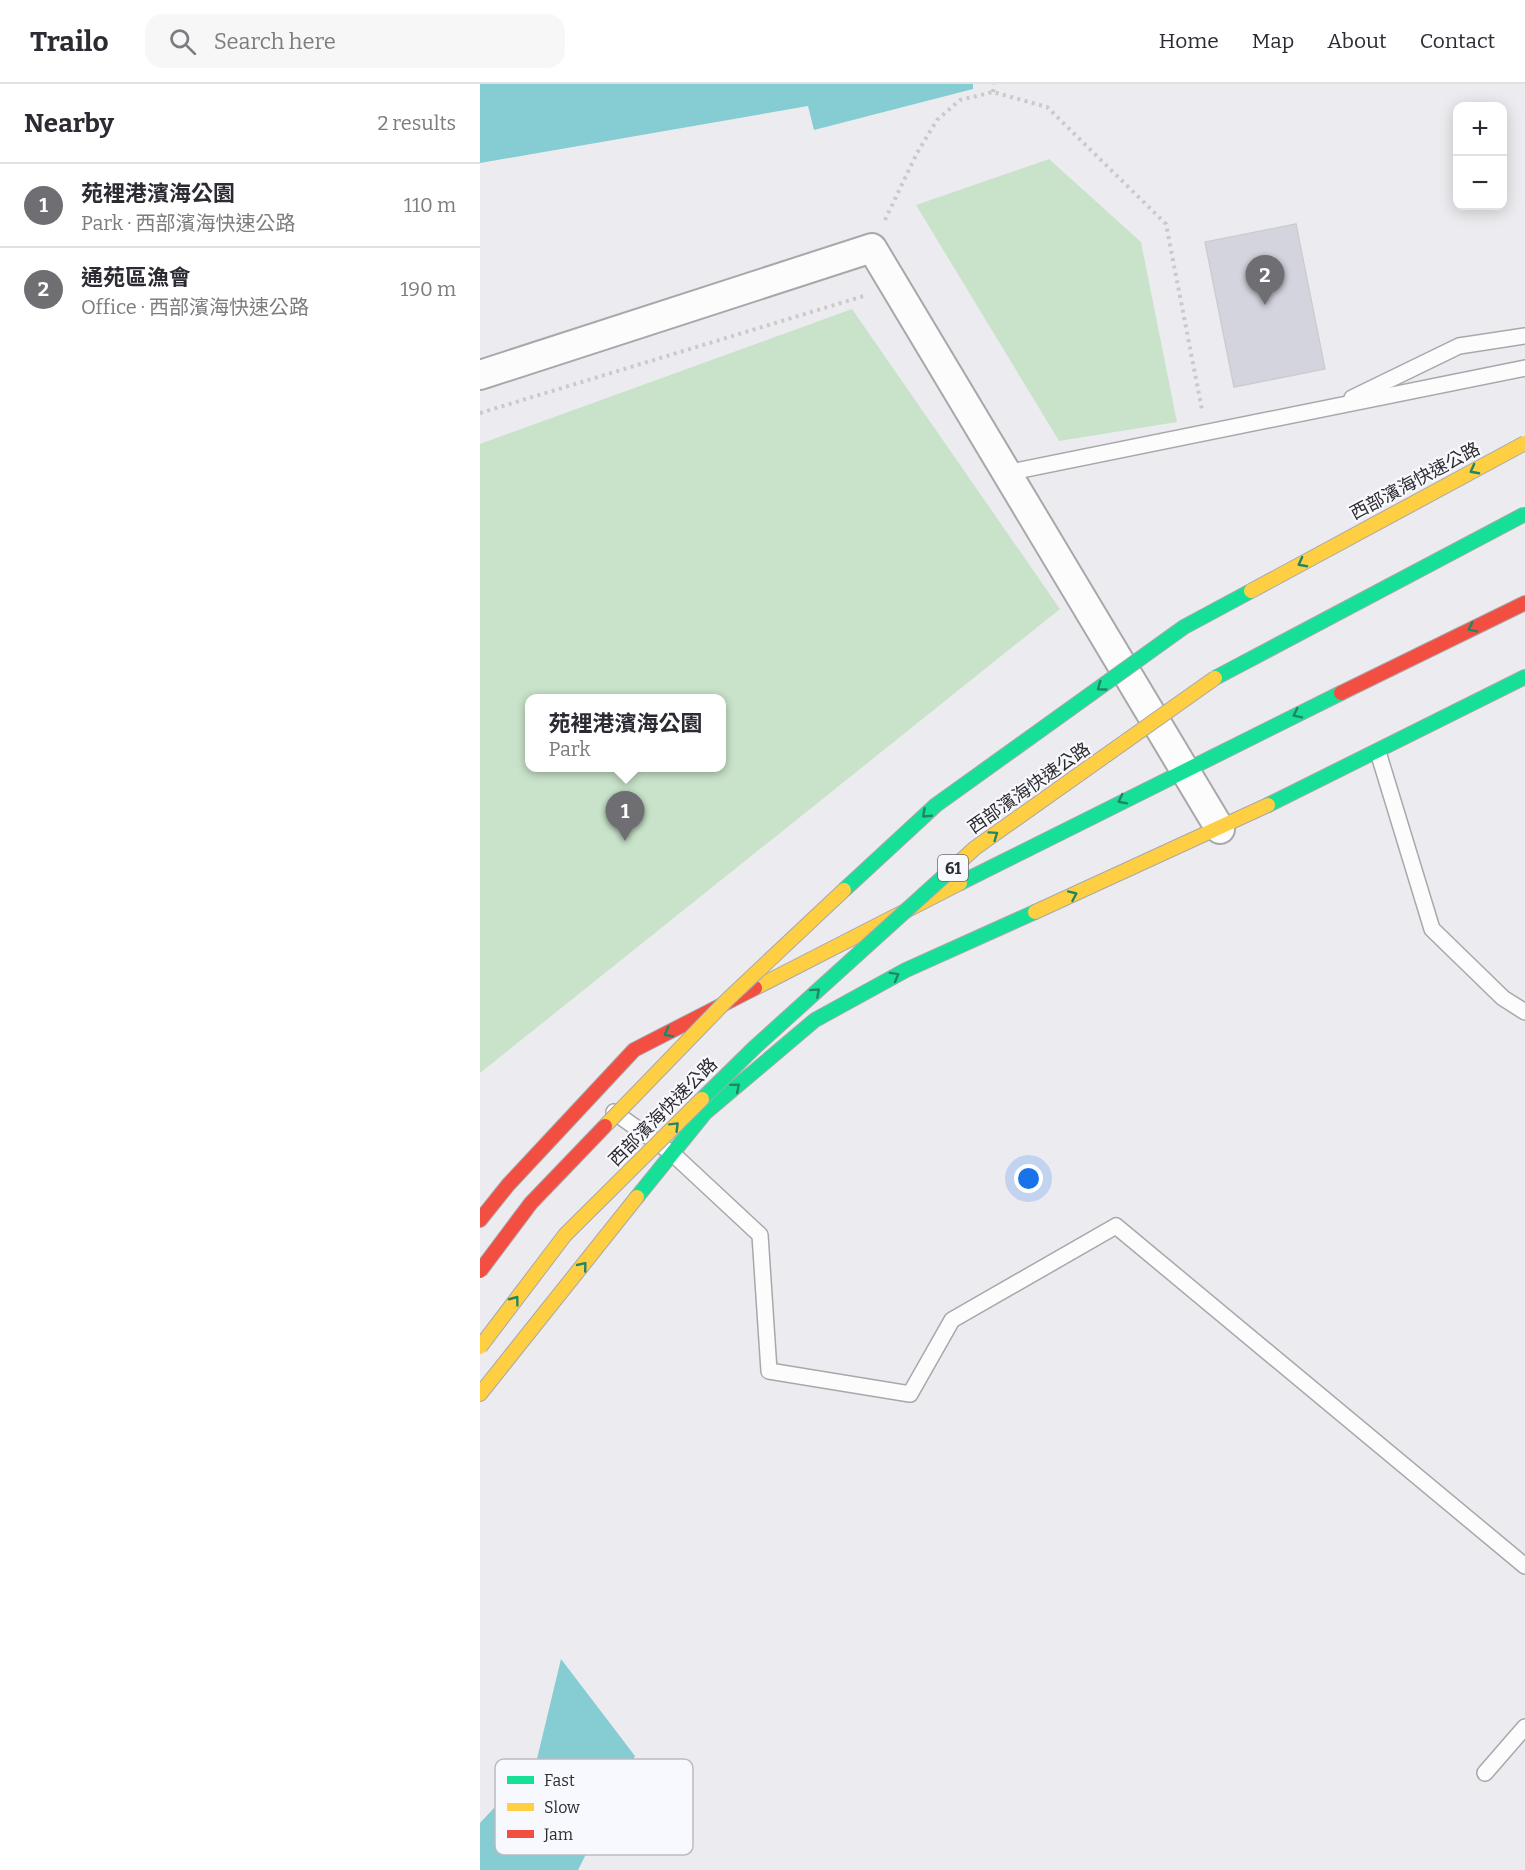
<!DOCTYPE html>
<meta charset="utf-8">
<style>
:root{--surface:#fff;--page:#f7f7f7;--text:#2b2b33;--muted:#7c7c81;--line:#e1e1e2;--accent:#6f6f73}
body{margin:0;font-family:Bitter,"Noto Sans TC",serif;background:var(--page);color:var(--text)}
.controls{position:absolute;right:18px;top:18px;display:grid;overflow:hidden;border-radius:12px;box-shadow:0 3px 15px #0003}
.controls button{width:54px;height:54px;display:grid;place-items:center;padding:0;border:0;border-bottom:2px solid var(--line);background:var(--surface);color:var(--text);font:30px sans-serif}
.you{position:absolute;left:549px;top:1095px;width:21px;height:21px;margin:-15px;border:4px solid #fff;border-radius:50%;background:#1a73e8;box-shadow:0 0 0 9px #1a73e833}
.badge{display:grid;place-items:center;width:39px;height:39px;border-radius:50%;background:var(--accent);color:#fff;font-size:20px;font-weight:700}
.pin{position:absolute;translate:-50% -50px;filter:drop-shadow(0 2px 3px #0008)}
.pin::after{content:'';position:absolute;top:32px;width:21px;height:18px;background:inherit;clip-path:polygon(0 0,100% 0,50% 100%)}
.popup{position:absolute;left:45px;top:610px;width:201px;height:78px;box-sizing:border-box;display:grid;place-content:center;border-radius:12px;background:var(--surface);filter:drop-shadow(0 2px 4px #0005);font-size:20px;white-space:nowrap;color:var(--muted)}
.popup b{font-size:22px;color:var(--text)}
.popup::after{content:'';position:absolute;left:50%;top:100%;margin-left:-12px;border:12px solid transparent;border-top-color:var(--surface)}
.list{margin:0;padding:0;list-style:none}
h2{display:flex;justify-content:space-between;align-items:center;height:78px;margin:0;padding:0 24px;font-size:26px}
h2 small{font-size:20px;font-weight:400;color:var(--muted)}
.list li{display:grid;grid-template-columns:39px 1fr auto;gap:18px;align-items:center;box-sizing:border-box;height:84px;padding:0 24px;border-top:2px solid var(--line)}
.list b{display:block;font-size:22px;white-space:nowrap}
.list p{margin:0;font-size:20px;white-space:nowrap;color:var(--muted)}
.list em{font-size:20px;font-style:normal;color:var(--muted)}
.icon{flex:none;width:33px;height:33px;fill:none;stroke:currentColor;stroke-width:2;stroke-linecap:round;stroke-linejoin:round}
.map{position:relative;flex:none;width:1045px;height:1786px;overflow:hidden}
header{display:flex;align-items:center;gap:36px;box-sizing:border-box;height:84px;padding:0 30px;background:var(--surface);border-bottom:2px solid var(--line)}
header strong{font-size:28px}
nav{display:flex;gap:33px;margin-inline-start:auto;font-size:21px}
.search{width:420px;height:54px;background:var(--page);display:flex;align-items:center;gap:15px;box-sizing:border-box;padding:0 21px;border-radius:18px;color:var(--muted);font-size:22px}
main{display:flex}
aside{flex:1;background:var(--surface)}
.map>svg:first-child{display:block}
.green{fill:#c8e3c9;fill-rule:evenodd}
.water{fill:#86ccd3}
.building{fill:#d4d4de;stroke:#cdcdd0;stroke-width:1.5}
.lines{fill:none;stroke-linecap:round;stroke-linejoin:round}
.lane-casing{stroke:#a8a8ab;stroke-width:18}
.street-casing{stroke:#a8a8ab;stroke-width:32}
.fast-casing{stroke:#a8a8ab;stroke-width:16}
.slow-casing{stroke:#a8a8ab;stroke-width:16}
.jam-casing{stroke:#a8a8ab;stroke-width:16}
.path{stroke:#cacacb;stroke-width:4;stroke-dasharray:3 4.5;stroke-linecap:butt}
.lane{stroke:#fcfcfd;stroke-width:15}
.street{stroke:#fcfcfd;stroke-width:28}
.fast{stroke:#16e098;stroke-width:14}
.slow{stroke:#ffcf43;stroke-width:14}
.jam{stroke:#f24e42;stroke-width:14}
.fast-bridge-casing{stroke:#a8a8ab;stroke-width:16;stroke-linecap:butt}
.slow-bridge-casing{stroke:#a8a8ab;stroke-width:16;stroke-linecap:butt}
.jam-bridge-casing{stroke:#a8a8ab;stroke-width:16;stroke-linecap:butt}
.fast-bridge{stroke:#16e098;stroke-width:14}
.slow-bridge{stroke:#ffcf43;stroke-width:14}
.jam-bridge{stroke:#f24e42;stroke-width:14}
.oneway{stroke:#218664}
.labels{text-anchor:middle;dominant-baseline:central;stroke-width:4.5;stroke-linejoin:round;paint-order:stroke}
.shield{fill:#f8f8ff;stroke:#69696d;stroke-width:1.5}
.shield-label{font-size:16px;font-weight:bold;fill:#2c2c2f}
.street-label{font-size:18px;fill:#2c2c2f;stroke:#f8f8ff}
.key{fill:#f8f8ff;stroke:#bbbbc1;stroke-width:1.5}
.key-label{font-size:16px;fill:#2c2c2f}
</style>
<header>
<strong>Trailo</strong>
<div class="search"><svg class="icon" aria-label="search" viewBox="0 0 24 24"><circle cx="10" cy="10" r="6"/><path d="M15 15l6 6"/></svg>Search here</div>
<nav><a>Home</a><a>Map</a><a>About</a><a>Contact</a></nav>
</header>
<main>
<aside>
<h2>Nearby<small>2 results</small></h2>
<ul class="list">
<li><span class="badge">1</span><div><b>苑裡港濱海公園</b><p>Park · 西部濱海快速公路</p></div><em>110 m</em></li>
<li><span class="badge">2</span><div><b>通苑區漁會</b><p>Office · 西部濱海快速公路</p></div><em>190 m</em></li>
</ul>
</aside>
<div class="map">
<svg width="1045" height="1786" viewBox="0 0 1045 1786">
<rect width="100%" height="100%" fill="#ececf0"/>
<g class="green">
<polygon points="569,75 661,158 697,338 579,357 436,121"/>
<path d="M372 225 580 525 0 989V360ZM49 614H241V684H49Z"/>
</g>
<g class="water">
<polygon points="0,0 493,0 493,5 334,46 328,22 0,79"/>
<polygon points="81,1575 155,1672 98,1786 0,1786 0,1739 56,1679"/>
</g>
<polygon class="building" points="816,140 845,285 754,303 725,158"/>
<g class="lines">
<g class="lane-casing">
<g id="lane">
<polyline points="872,314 979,262 1045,252"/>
<polyline points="526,389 1045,284"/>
<polyline points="898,668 952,845 1023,914 1045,928"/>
<polyline points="134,1028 193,1070 280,1151 289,1287 430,1310 472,1236 636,1142 1045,1482"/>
<polyline points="1005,1689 1045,1643"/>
</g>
</g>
<g class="street-casing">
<polyline id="street" points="0,291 392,164 740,745"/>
</g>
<g class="fast-casing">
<g id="fast">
<polyline points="788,721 1045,593"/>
<polyline points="480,799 861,609"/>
<polyline points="157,1113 225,1029 335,936 426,886 555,828"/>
</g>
</g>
<g class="slow-casing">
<g id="slow">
<polyline points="555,828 788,721"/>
<polyline points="275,904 480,799"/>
<polyline points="0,1310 157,1113"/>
</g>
</g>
<g class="jam-casing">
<g id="jam">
<polyline points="861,609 1045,519"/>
<polyline points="0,1136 28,1101 154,966 275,904"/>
</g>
</g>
<g class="path">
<polyline points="513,8 514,0"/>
<polyline points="405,136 437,69 457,36 480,16 513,8 567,23 686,140 722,326"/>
<polyline points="0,329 387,211"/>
</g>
<use href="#lane" class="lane"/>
<use href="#street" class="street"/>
<use href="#fast" class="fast"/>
<use href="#slow" class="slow"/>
<use href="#jam" class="jam"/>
<g class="fast-bridge-casing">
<g id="fast-bridge">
<polyline points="735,594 1045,430"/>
<polyline points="364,806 456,721 704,543 771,507"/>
<polyline points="222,1015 274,964 473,784"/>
</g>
</g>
<g class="slow-bridge-casing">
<g id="slow-bridge">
<polyline points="771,507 1045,359"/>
<polyline points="473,784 495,764 735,594"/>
<polyline points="125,1042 247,916 364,806"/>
<polyline points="0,1263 85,1151 222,1015"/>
</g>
</g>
<g class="jam-bridge-casing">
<polyline id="jam-bridge" points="0,1187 51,1119 125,1042"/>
</g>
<use href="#fast-bridge" class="fast-bridge"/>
<use href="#slow-bridge" class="slow-bridge"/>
<use href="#jam-bridge" class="jam-bridge"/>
</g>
<defs><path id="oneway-chevron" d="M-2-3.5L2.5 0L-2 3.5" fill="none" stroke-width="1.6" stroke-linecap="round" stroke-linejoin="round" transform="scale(1.5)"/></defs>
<g class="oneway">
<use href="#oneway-chevron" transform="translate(994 386) rotate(152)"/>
<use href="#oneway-chevron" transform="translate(822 479) rotate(152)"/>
<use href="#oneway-chevron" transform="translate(992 544) rotate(154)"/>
<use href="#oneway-chevron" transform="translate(621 603) rotate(144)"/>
<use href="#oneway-chevron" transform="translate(817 630) rotate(154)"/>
<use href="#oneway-chevron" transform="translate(642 716) rotate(153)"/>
<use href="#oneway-chevron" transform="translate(446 730) rotate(137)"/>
<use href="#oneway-chevron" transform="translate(514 751) rotate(-35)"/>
<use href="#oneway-chevron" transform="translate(593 811) rotate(-24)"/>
<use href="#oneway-chevron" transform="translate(415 892) rotate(-29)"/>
<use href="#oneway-chevron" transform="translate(336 908) rotate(-42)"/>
<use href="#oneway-chevron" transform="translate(188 949) rotate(153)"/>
<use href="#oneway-chevron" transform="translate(256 1003) rotate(-40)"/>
<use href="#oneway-chevron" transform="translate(195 1042) rotate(-45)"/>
<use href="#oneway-chevron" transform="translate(103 1182) rotate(-51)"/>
<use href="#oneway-chevron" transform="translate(35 1216) rotate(-53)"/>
</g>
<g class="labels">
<rect class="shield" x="458" y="771" width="30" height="26" rx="4.5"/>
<g class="shield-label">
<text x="473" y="784">61</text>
</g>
<g class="street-label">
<text transform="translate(935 397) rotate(-28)">西部濱海快速公路</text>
<text transform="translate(549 704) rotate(-35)">西部濱海快速公路</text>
<text transform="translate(183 1028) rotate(-45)">西部濱海快速公路</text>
</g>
</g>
<rect x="15" y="1675" width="198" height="96" rx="9" class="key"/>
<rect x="27" y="1692" width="27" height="8" fill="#16e098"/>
<rect x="27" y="1719" width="27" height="8" fill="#ffcf43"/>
<rect x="27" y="1746" width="27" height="8" fill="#f24e42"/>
<g class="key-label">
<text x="64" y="1702">Fast</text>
<text x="64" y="1729">Slow</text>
<text x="64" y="1756">Jam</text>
</g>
</svg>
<div class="controls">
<button>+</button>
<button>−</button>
</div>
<div class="you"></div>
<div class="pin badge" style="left:145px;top:757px">1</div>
<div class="popup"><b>苑裡港濱海公園</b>Park</div>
<div class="pin badge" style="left:785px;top:221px">2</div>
</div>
</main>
